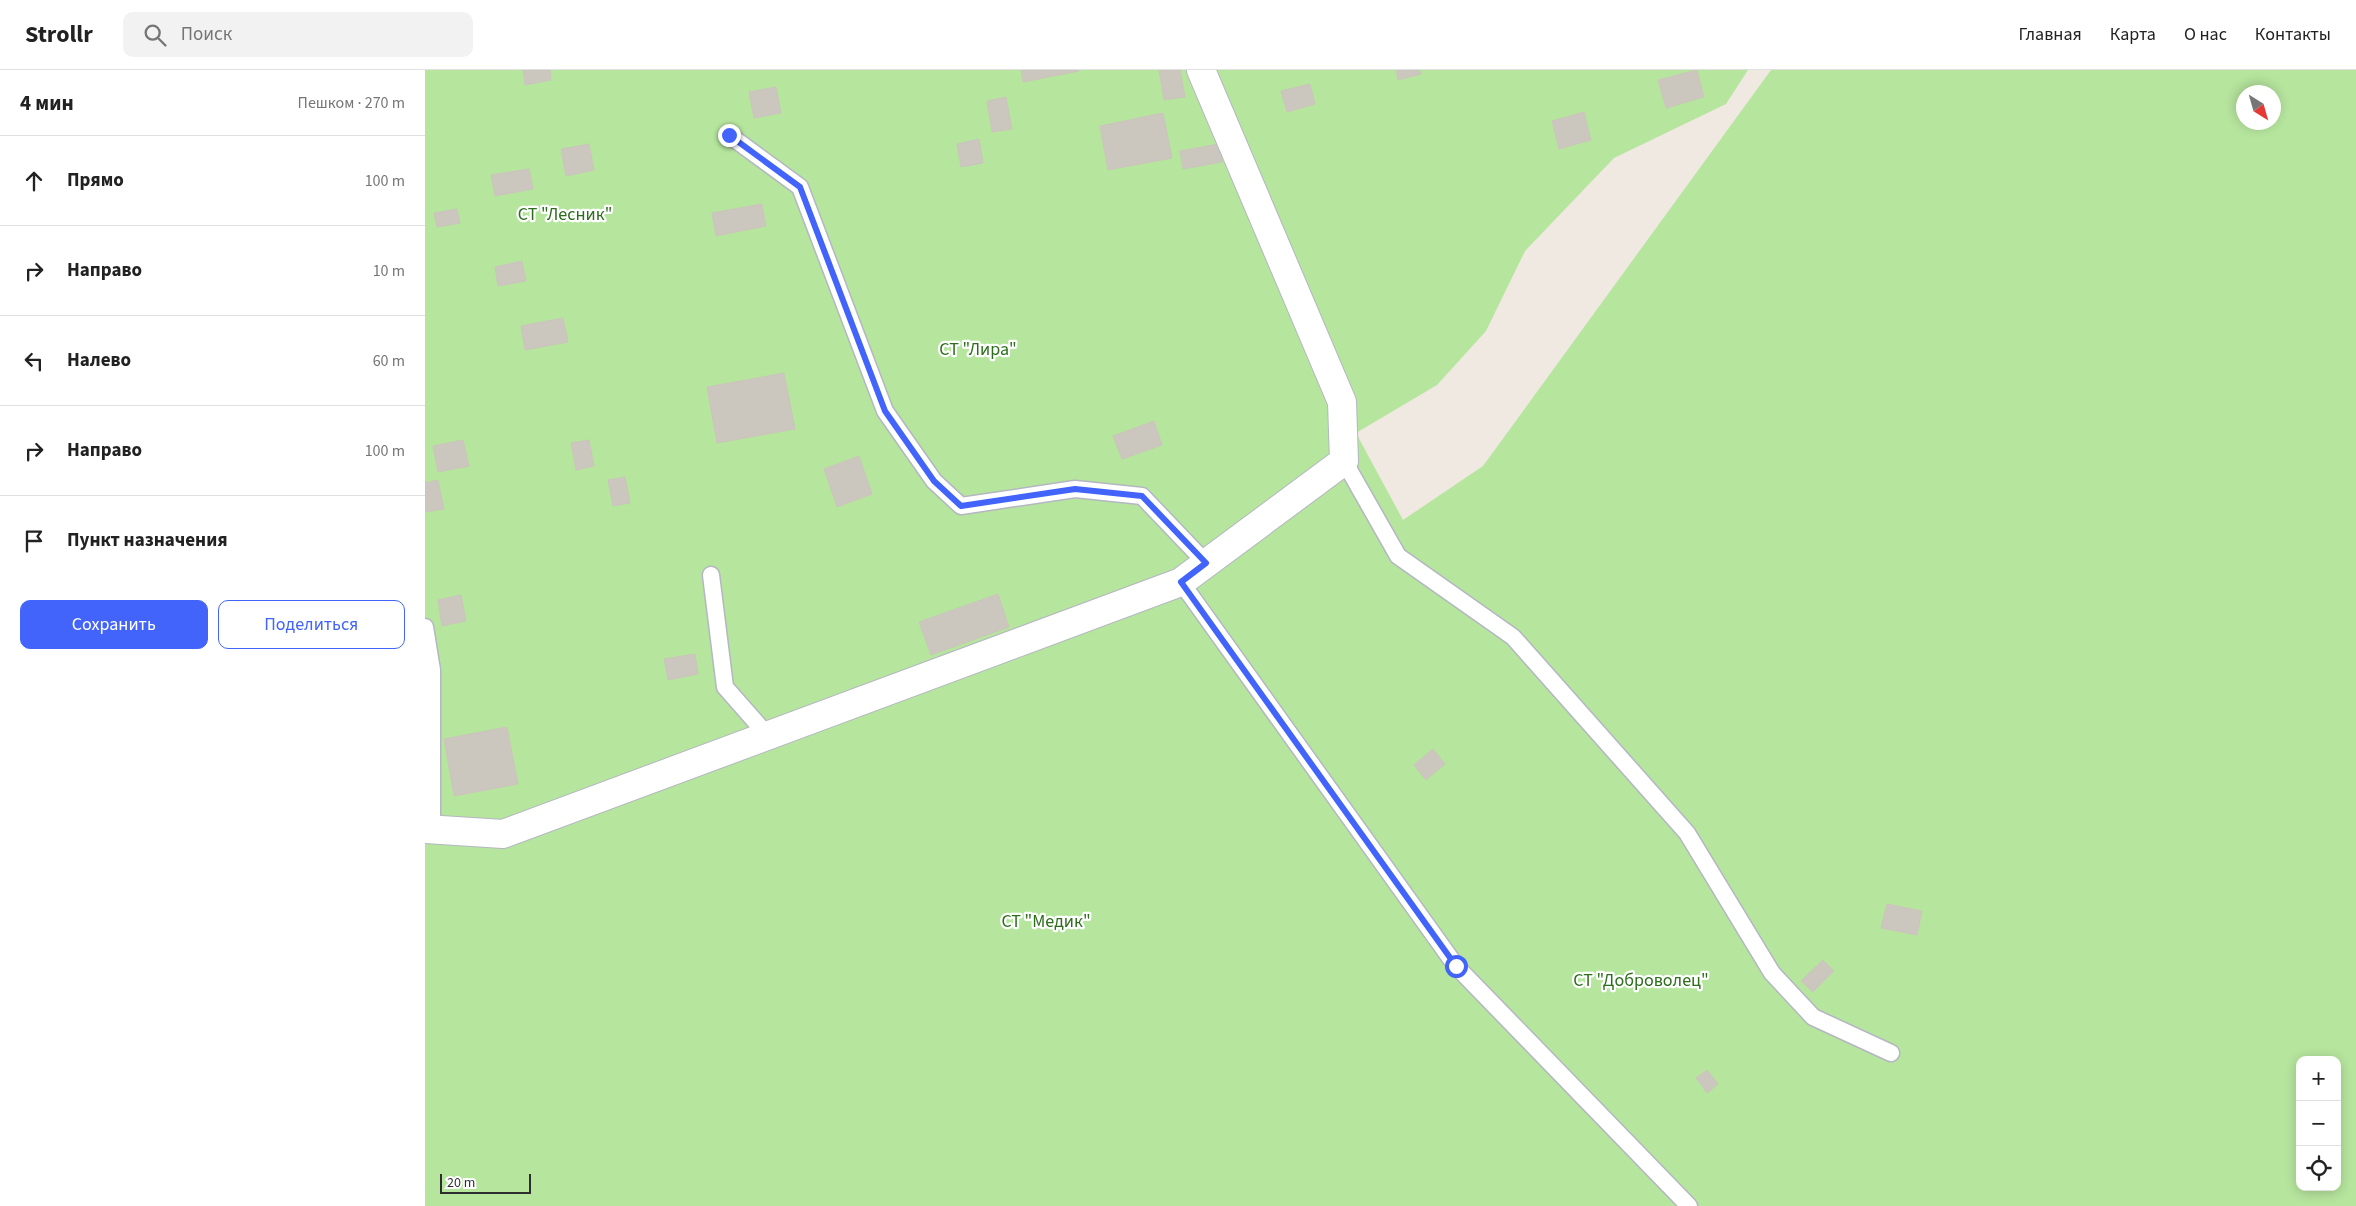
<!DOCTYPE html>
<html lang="ru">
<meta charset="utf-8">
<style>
:root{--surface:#fff;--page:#f2f2f2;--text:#222;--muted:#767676;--line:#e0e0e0;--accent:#4264fb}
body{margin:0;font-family:"Source Sans 3",sans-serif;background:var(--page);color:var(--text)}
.controls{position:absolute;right:15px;bottom:15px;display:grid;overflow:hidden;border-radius:10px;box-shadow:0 2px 12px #0003}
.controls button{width:45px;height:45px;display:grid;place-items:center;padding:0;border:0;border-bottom:1px solid var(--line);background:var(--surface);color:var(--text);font:25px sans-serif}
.compass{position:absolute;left:1811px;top:15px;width:45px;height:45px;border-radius:50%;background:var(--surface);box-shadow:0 2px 12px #0003;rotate:143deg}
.scale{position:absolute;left:15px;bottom:12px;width:91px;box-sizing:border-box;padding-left:5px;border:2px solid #2e2e2e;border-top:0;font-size:14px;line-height:18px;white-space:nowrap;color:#2e2e2e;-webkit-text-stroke:4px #fff;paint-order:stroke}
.stop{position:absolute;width:15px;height:15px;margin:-11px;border:4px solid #4264fb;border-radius:50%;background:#fff}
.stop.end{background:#4264fb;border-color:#fff;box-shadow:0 1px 5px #0008}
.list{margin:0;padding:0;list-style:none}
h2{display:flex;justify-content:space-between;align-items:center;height:65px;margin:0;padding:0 20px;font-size:21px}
h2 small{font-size:16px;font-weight:400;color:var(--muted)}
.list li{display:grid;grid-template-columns:32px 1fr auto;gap:15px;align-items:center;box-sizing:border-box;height:90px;padding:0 20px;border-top:1px solid var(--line)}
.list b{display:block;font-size:19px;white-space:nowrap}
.list em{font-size:16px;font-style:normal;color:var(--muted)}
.actions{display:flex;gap:10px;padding:15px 20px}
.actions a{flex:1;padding:11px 0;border:1px solid var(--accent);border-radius:10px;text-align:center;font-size:18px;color:var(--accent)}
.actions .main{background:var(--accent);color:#fff}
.icon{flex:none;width:28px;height:28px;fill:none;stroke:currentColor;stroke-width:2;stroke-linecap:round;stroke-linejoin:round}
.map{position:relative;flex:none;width:1931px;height:1136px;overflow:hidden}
header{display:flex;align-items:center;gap:30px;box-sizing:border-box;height:70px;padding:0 25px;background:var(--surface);border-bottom:1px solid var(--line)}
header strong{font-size:24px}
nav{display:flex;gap:28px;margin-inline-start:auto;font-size:18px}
.search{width:350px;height:45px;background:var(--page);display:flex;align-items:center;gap:12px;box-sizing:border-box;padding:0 18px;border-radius:10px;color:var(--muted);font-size:19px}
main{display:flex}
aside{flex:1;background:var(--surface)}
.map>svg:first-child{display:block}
.green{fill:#b6e59e;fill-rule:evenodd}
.building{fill:#cbc7bf;stroke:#cbc5ba}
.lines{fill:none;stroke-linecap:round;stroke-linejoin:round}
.lane-casing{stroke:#b4b7c1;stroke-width:19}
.street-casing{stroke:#b4b7c1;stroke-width:30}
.lane{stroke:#fff;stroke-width:16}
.street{stroke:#fff;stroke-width:28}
.route{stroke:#4264fb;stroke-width:6}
.labels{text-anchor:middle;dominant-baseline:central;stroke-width:4.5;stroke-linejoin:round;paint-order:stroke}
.park-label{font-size:18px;fill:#2c6e1b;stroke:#fff}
</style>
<header>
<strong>Strollr</strong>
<div class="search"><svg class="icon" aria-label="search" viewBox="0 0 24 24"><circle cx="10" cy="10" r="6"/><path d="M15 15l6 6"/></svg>Поиск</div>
<nav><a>Главная</a><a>Карта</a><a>О нас</a><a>Контакты</a></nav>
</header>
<main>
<aside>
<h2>4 мин<small>Пешком · 270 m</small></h2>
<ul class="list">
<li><svg class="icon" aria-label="ahead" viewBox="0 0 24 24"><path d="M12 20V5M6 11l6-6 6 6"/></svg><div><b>Прямо</b></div><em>100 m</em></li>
<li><svg class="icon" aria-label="right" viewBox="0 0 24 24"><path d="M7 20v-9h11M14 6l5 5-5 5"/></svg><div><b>Направо</b></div><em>10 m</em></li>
<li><svg class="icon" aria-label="left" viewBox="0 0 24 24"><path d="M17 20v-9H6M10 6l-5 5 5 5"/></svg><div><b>Налево</b></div><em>60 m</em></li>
<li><svg class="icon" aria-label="right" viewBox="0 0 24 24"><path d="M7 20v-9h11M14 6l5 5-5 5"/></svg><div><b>Направо</b></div><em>100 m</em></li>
<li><svg class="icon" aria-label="arrive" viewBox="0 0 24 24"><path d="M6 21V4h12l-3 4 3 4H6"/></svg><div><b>Пункт назначения</b></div></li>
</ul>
<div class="actions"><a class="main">Сохранить</a><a>Поделиться</a></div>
</aside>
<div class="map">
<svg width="1931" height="1136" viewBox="0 0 1931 1136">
<rect width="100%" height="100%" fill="#efe9e1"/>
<path class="green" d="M0 0H1323L1301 34 1189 88 1100 181 1061 261 1012 315 931 363 978 450 1058 396 1346 0H1931V1136H0ZM1818 22H1848V52H1818ZM1875 990H1912V1117H1875Z"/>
<g class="building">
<polygon points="98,0 125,0 126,10 100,15"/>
<polygon points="596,0 653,0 654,1 598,12"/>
<polygon points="734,0 755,0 760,27 739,30"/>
<polygon points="971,0 994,0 996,4 973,10"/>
<polygon points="1272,0 1279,27 1241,38 1233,10"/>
<polygon points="885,14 890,34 862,42 856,21"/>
<polygon points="351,17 356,43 329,48 324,22"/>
<polygon points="581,27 587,59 567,62 562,31"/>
<polygon points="1159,42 1166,70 1134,79 1127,51"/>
<polygon points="738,43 747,88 683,100 675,56"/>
<polygon points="554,69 558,93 536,97 532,74"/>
<polygon points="164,74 169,100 141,106 136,79"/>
<polygon points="794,74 797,92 758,99 755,81"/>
<polygon points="104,99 108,119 70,126 66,105"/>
<polygon points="337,134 341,156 291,166 287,143"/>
<polygon points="32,139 35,153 12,157 9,143"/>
<polygon points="97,191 101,211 73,216 70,197"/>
<polygon points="138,248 143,272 100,280 96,256"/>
<polygon points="359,303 370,359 292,373 282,317"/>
<polygon points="729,351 737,375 697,389 688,366"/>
<polygon points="38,370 44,396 13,402 8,376"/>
<polygon points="164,370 169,396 151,400 146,373"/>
<polygon points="434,386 447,424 412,437 399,399"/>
<polygon points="200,407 205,433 188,436 183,410"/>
<polygon points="13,410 19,439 0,442 0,413"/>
<polygon points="573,524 584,557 506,585 494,552"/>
<polygon points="36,525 41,551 17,556 13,530"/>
<polygon points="270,584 273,604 243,610 239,589"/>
<polygon points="82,657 93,714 29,726 19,669"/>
<polygon points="1008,679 1020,694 1001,710 989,695"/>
<polygon points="1462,834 1497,841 1492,865 1456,858"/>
<polygon points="1398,890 1409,901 1388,922 1376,911"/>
<polygon points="1282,1000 1293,1014 1282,1023 1271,1008"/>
</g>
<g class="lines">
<g class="lane-casing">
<g id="lane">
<polyline points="304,65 375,117 460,341 509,411 536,436 650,419 717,426 781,493"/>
<polyline points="919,391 973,486 1088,567 1262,763 1347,903 1388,947 1466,983"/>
<polyline points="286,505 300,617 343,666"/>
<polyline points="756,512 1031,896 1264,1136"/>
<polyline points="0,557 7,600 7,760"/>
</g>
</g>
<g class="street-casing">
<polyline id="street" points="0,759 78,764 756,512 919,391 917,332 776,0"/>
</g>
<use href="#lane" class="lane"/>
<use href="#street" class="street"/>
</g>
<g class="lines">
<polyline class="route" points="304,65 375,117 460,341 509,411 536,436 650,419 717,426 781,493 756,512 1031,896"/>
</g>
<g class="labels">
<g class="park-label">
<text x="140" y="144">СТ "Лесник"</text>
<text x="553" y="279">СТ "Лира"</text>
<text x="621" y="851">СТ "Медик"</text>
<text x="1216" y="910">СТ "Доброволец"</text>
</g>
</g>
</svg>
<div class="controls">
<button>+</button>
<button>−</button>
<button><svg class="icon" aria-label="locate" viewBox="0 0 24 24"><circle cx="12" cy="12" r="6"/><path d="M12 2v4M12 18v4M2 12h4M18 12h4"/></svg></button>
</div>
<svg class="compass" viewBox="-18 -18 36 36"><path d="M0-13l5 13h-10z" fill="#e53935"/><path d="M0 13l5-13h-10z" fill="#767676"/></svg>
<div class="scale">20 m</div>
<div class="stop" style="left:1031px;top:896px"></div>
<div class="stop end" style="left:304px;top:65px"></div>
</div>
</main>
